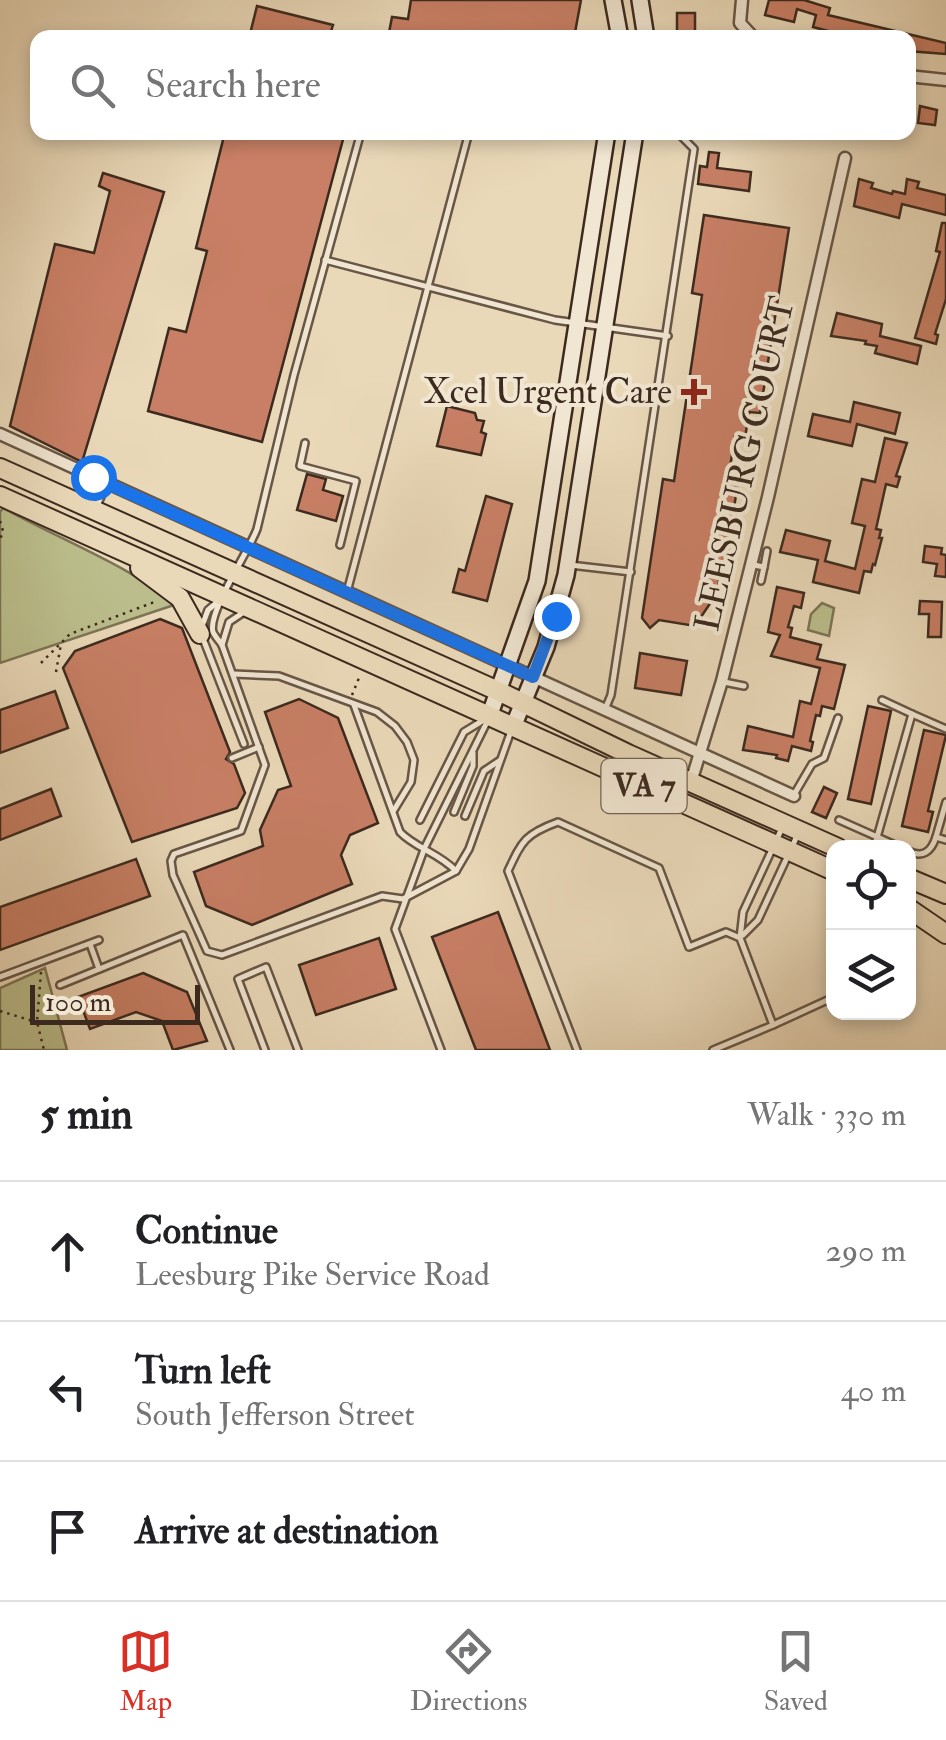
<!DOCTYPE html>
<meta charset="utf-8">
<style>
:root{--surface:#fff;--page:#f2f2f2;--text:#202124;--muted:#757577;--line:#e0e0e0;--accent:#d93025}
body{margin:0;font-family:"IM FELL Double Pica",serif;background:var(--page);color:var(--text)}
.controls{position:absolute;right:30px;bottom:30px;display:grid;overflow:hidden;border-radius:20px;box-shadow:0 5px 15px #0003}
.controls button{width:90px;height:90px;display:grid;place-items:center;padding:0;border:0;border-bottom:2px solid var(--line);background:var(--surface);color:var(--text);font:50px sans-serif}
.scale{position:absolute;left:30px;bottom:25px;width:170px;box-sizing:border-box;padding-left:10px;border:5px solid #3c2a1f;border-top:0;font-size:28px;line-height:35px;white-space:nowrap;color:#3c2a1f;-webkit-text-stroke:8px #f1e6d2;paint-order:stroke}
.stop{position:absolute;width:30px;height:30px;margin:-22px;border:8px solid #1a73e8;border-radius:50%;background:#fff}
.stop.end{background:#1a73e8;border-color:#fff;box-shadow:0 2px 10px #0008}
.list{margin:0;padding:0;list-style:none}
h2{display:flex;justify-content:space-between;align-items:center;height:130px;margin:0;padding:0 40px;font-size:42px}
h2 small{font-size:32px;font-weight:400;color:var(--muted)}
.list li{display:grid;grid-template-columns:65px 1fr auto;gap:30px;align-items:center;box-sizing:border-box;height:140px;padding:0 40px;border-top:2px solid var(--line)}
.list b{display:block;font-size:38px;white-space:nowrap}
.list p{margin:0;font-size:32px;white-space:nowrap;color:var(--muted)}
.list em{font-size:32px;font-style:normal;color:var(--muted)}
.icon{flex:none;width:55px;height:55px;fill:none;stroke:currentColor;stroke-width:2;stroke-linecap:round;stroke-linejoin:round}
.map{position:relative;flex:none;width:946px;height:1050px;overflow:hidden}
.search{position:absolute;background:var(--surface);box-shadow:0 5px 15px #0003;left:30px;right:30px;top:30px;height:110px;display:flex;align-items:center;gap:25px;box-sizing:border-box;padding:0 35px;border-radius:20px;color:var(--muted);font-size:38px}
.sheet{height:550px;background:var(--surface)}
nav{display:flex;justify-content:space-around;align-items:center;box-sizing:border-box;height:140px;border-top:2px solid var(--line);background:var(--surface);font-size:28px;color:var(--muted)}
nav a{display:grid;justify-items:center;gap:5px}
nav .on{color:var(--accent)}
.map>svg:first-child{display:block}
.green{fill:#bbbe8c;stroke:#7c7456;stroke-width:2.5}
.building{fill:#c87f65;stroke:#3c2a1f;stroke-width:2.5}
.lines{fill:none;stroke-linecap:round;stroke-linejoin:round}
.lane-casing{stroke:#685646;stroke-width:10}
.street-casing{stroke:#685646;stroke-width:15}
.secondary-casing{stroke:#3c2a1f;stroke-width:20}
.primary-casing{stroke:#3c2a1f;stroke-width:22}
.path{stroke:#3c2a1f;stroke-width:2.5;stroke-dasharray:2.5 5;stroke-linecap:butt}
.lane{stroke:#f1e6d2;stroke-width:5}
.street{stroke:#f1e6d2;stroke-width:10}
.secondary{stroke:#f1e6d2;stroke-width:15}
.primary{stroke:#ead9b9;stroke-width:18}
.route{stroke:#1a73e8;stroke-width:12}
.poi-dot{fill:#8f2418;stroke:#f1e6d2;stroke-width:4}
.labels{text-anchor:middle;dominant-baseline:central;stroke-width:8;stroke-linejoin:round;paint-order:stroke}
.shield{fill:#f1e6d2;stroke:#726255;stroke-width:2.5}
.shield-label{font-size:32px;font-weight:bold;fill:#3c2a1f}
.poi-label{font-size:35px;fill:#3c2a1f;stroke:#f1e6d2;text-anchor:end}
.street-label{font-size:35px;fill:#3c2a1f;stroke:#f1e6d2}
</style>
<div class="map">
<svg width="946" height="1050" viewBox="0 0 946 1050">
<rect width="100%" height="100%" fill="#ead9b9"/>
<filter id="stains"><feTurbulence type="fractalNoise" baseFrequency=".002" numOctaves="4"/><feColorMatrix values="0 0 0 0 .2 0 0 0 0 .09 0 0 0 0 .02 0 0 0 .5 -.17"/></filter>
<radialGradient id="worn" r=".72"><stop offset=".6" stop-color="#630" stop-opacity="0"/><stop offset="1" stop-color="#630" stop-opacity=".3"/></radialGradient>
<g class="green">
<path d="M3 508C61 540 125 564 177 604L0 663V512Z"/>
<polygon points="822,603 834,608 829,636 808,630 811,614"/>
<polygon points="45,968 67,1050 0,1050 0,988"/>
</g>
<g class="building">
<polygon points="411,0 581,0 574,38 388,38 392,17 408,19"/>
<polygon points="769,0 804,0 830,8 828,15 946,43 946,54 908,51 908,38 857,35 855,38 813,27 816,15 797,9 794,22 765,15"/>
<polygon points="257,6 333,25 329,38 249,38"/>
<rect x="677" y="13" width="18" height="23"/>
<polygon points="920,106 937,110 935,125 918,123"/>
<polygon points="225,132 345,132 262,442 148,411 169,328 186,332 207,251 196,248"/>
<polygon points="709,152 719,153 717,168 751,172 749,191 698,184 700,166 707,167"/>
<polygon points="103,173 164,192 82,462 10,426 55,244 94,253 110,191 99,186"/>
<polygon points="859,179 873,183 871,188 892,194 893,191 905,194 907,179 919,182 917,188 946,195 946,215 902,204 899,218 854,206"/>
<polygon points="704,215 789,228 760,413 749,412 745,438 735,436 727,486 737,488 726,563 722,562 717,593 695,626 659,620 650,628 642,618 663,479 674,481 702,295 692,293"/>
<polygon points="942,223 946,223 946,299 935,334 938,335 936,344 915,338 940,252 936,251"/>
<polygon points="837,313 882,324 880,336 921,346 917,364 875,353 877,346 865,344 866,341 831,336"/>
<polygon points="854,402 900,413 895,434 857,424 852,446 808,436 813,414 850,422"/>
<polygon points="447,406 475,413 477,420 484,421 481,432 486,434 481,455 437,446"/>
<polygon points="885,438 907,443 896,476 900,477 897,487 886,484 876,529 881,530 879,538 882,538 875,565 873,564 871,572 864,571 859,593 813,582 818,560 780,552 786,530 830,541 825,561 855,569 865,526 852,523 862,479 875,482"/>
<polygon points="307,474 326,479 323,490 343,496 336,521 297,510"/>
<polygon points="486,496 512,504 487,601 453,592 459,569 465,571"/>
<polygon points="925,546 942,548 941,554 946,555 946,577 935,576 937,564 923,562"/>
<polygon points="777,587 804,593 801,608 794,606 788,627 792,628 790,637 821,645 817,659 845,665 834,709 822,706 820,716 816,715 810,741 813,742 811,751 792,746 788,761 776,758 777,755 743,750 748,726 793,737 800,701 811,704 820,668 771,656 780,635 768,632"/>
<polygon points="920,601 942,602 941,637 928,637 929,614 919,614"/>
<polygon points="160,619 182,628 230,752 226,759 234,764 245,793 237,808 132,842 63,668 75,651"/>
<polygon points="640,653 687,661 681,695 635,688"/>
<polygon points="55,691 68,728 0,753 0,710"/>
<polygon points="299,699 338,718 378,823 350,835 341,855 352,884 252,925 206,906 194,872 263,846 260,830 278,790 291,786 265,712"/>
<polygon points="868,706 891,711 871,804 848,799"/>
<polygon points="924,730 946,735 928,811 933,812 928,832 902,826"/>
<polygon points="824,787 837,793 826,818 812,812"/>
<polygon points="51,789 61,816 0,840 0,809"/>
<polygon points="136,859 150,896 0,950 0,907"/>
<polygon points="498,912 550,1050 476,1050 432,937"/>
<polygon points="379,938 396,989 316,1015 299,965"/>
<polygon points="143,973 187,992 207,1041 173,1050 162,1021 136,1012 90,1029 78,997"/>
</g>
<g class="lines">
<g class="lane-casing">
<g id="lane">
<path d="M361 132 294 375 257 529C249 551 207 613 213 632 214 635 220 642 222 645L265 765 241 831 174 854 171 861 173 875 207 951 222 955 382 896 403 899 456 871 469 849 511 731"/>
<polyline points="325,260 555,320 668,336"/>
<polyline points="305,443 300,466 356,481 340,545"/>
<polyline points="96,508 107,483"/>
<polyline points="570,565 631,572"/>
<polyline points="754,565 764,567 767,551"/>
<polyline points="761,581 764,567"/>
<polyline points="347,592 469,132"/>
<polyline points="202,626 208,610 221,599"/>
<polyline points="202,636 244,744"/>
<polyline points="222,645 229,622 244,612"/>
<polyline points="234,674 279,676 377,712 395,726 407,742 414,760 411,782 394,810"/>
<polyline points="724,682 744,686"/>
<polyline points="882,700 912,714"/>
<path d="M354 705 400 832C415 848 439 853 456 871"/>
<polyline points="606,707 611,695 694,149 677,132"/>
<polyline points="232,758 259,747"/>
<polyline points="795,793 812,764 824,758 838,718"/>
<polyline points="946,802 936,837 946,840"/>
<polyline points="454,812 473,766 473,753"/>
<polyline points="465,816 484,771 499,761"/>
<polyline points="420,820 464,732 487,718"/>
<polyline points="839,820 902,848"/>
<polyline points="874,848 912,714 946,729"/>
<path d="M908 851C923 858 931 852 936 837"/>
<polyline points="743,935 758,920 797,836"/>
<polyline points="90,944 99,969"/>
<polyline points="0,977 99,940"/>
<polyline points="60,985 183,935 230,1050"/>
<polyline points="773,1025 834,997"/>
<polyline points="265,1050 238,979 266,967 298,1050"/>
<polyline points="441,1050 395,929 425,847 487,722"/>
<path d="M577 1050 508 871C522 841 525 834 558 822L659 868 689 947 726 932 740 938"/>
<polyline points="713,1050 773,1025 740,938 743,912 782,828"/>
</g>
</g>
<g class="street-casing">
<g id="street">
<polyline points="742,0 740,23 754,38"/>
<polyline points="908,76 946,80"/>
<polyline points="0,434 794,796"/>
<polyline points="691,782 722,681 768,497 845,158"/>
</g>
</g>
<g class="secondary-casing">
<g id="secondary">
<polyline points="613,0 620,38"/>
<polyline points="640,0 646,38"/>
<polyline points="489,717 537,581 607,132"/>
<polyline points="513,727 546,647 566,575 635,132"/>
</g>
</g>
<g class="primary-casing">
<g id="primary">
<polyline points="0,468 498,691 628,754 838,848"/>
<polyline points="0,496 834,871"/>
<polyline points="140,568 180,598 200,634"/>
<polyline points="908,878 946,894"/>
<polyline points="908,908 946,934"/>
</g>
</g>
<g class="path">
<polyline points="0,521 3,531 0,540"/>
<polyline points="41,663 70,634 157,601"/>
<polyline points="56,672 61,644"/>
<polyline points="352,695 359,678"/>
<polyline points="41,972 37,1022 44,1050"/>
<polyline points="0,1011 36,1022"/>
</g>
<use href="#lane" class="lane"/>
<use href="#street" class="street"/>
<use href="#secondary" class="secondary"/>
<use href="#primary" class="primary"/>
</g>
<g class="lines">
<polyline class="route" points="93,477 533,677 556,616"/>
</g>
<path class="poi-dot" d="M689 377h10v10h10v10h-10v10h-10v-10h-10v-10h10z"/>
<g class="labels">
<rect class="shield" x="601.5" y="759" width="85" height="54" rx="8"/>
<g class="shield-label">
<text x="644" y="786">VA 7</text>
</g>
<g class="poi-label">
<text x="672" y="392">Xcel Urgent Care</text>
</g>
<g class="street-label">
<text transform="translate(745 464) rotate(-77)">LEESBURG COURT</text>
</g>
</g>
<rect width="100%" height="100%" filter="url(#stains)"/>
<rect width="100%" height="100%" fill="url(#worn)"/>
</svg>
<div class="controls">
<button><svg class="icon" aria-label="locate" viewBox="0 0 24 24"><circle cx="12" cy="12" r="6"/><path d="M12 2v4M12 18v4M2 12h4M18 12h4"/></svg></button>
<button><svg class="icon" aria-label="layers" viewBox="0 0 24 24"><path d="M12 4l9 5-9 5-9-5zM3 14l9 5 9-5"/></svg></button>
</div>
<div class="scale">100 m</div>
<div class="stop" style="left:93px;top:477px"></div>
<div class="stop end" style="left:556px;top:616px"></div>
<div class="search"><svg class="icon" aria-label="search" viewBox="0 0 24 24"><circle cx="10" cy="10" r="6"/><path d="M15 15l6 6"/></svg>Search here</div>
</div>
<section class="sheet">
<h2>5 min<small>Walk · 330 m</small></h2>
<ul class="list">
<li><svg class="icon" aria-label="ahead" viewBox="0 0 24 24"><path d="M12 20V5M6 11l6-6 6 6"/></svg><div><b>Continue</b><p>Leesburg Pike Service Road</p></div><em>290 m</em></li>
<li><svg class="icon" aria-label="left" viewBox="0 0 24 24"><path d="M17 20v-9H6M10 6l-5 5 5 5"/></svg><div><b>Turn left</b><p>South Jefferson Street</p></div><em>40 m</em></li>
<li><svg class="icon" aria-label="arrive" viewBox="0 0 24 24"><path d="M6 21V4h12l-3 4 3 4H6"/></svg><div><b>Arrive at destination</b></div></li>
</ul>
</section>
<nav>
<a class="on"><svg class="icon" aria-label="map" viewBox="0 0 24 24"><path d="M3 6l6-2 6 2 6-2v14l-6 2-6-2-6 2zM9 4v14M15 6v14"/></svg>Map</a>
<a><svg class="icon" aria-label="directions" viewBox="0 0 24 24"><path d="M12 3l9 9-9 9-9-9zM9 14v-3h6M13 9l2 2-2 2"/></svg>Directions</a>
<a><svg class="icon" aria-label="saved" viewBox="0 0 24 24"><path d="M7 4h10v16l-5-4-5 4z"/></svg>Saved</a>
</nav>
